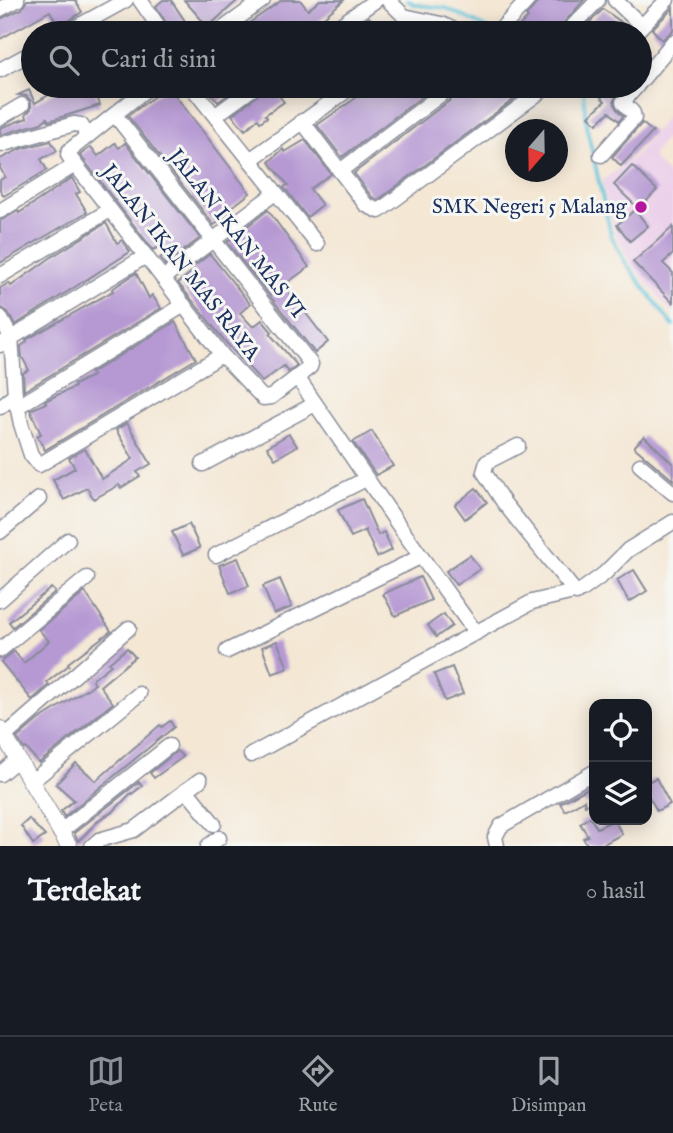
<!DOCTYPE html>
<html lang="id">
<style>
:root{--surface:#171b24;--page:#242831;--text:#f1f3f6;--muted:#9ea1a6;--line:#363941;--accent:#8c9099}
body{margin:0;font-family:"IM FELL English",serif;background:var(--page);color:var(--text)}
.controls{position:absolute;right:21px;bottom:21px;display:grid;overflow:hidden;border-radius:14px;box-shadow:0 4px 18px #0003}
.controls button{width:63px;height:63px;display:grid;place-items:center;padding:0;border:0;border-bottom:2px solid var(--line);background:var(--surface);color:var(--text);font:35px sans-serif}
.compass{position:absolute;left:505px;top:119px;width:63px;height:63px;border-radius:50%;background:var(--surface);box-shadow:0 4px 18px #0003;rotate:200deg}
.list{margin:0;padding:0;list-style:none}
h2{display:flex;justify-content:space-between;align-items:center;height:91px;margin:0;padding:0 28px;font-size:30px}
h2 small{font-size:23px;font-weight:400;color:var(--muted)}
.icon{flex:none;width:38px;height:38px;fill:none;stroke:currentColor;stroke-width:2;stroke-linecap:round;stroke-linejoin:round}
.map{position:relative;flex:none;width:673px;height:846px;overflow:hidden}
.search{position:absolute;background:var(--surface);box-shadow:0 4px 18px #0003;left:21px;right:21px;top:21px;height:77px;display:flex;align-items:center;gap:18px;box-sizing:border-box;padding:0 24px;border-radius:38px;color:var(--muted);font-size:26px}
.sheet{height:189px;background:var(--surface)}
nav{display:flex;justify-content:space-around;align-items:center;box-sizing:border-box;height:98px;border-top:2px solid var(--line);background:var(--surface);font-size:19px;color:var(--muted)}
nav a{display:grid;justify-items:center;gap:4px}
nav .on{color:var(--accent)}
.map>svg:first-child{display:block}
.built{fill:#ecd1ea}
.lines{fill:none;stroke-linecap:round;stroke-linejoin:round}
.stream{stroke:#60c5de;stroke-width:3.5}
.building{fill:#b699d3}
.minor-casing{stroke:#888b99;stroke-width:17}
.tertiary-casing{stroke:#888b99;stroke-width:18}
.minor{stroke:#fff;stroke-width:14}
.tertiary{stroke:#fff;stroke-width:16}
.poi-dot{fill:#b5179e;stroke:#f6f6f2;stroke-width:2.5}
.labels{text-anchor:middle;dominant-baseline:central;stroke-width:6;stroke-linejoin:round;paint-order:stroke}
.poi-label{font-size:21px;fill:#1b2f5e;stroke:#f6f6f2;text-anchor:end}
.street-label{font-size:21px;fill:#1b2f5e;stroke:#f6f6f2}
</style>
<div class="map">
<svg width="673" height="846" viewBox="0 0 673 846">
<rect width="100%" height="100%" fill="#f6f6f2"/>
<filter id="ink" filterUnits="userSpaceOnUse"><feTurbulence type="fractalNoise" baseFrequency=".0143" numOctaves="2"/><feDisplacementMap in="SourceGraphic" scale="14" xChannelSelector="R" yChannelSelector="G"/><feConvolveMatrix kernelMatrix="1 2 1 2 8 2 1 2 1" color-interpolation-filters="sRGB"/></filter>
<filter id="wash" filterUnits="userSpaceOnUse"><feTurbulence type="fractalNoise" baseFrequency=".00686" numOctaves="4" result="noise"/><feDisplacementMap in="SourceGraphic" scale="28" xChannelSelector="R" yChannelSelector="G"/><feGaussianBlur stdDeviation="1.57" result="paint"/><feColorMatrix in="noise" values="0 0 0 0 0 0 0 0 0 0 0 0 0 0 0 0 0 1.4 0 .05"/><feComposite in="paint" operator="in"/></filter>
<g filter="url(#wash)">
<rect width="100%" height="100%" fill="#f4e7d4"/>
<polygon class="built" points="673,108 673,127 653,155 653,159 673,180 673,314 632,265 615,232 602,181 637,154"/>
<g class="lines">
<g class="stream">
<polyline points="407,0 416,5 446,8 497,33"/>
<polyline points="583,86 587,129 611,235 625,262 673,326"/>
</g>
</g>
<g id="blocks">
<g class="building">
<polygon points="27,0 75,0 82,12 59,27 50,11 0,39 0,19 22,9"/>
<polygon points="163,0 171,0 193,33 172,33 156,6"/>
<polygon points="184,0 238,0 208,27"/>
<polygon points="282,0 300,0 308,10 320,0 344,0 305,33 235,33"/>
<polygon points="539,0 584,0 555,33 511,33 528,18 526,16"/>
<polygon points="673,8 673,30 662,40 652,29"/>
<polygon points="603,9 628,27 626,33 580,32"/>
<polygon points="369,17 377,27 368,33 345,33"/>
<polygon points="64,86 93,86 100,105 49,121 47,118 41,123 0,135 0,128 27,118 26,114 31,109 31,101 26,96 18,95 29,90 35,103"/>
<polygon points="168,86 250,193 227,211 229,214 214,225 128,116"/>
<polygon points="204,86 240,86 218,102"/>
<polygon points="269,86 296,86 280,97 284,102 265,115 267,117 260,122 258,119 245,130 232,115"/>
<polygon points="373,86 436,86 342,157 317,125"/>
<polygon points="462,86 532,86 378,200 372,197 354,173 458,94"/>
<polygon points="604,86 624,86 614,100 616,108 623,116 619,121 609,112 597,124 589,116 605,101 599,95"/>
<polygon points="642,123 653,132 621,166 612,157"/>
<polygon points="305,140 331,174 310,189 322,205 307,217 284,187 288,185 269,162 283,149 285,152"/>
<polygon points="51,141 57,151 41,159 47,170 4,196 0,190 0,180 5,177 0,168 0,159 20,149"/>
<polygon points="115,143 119,148 125,143 200,238 165,265 160,258 168,252 164,245 153,250 80,155 91,147 98,156"/>
<polygon points="632,166 657,190 639,209 614,185"/>
<polygon points="72,178 80,192 76,194 87,212 0,263 0,221 18,211 19,213"/>
<polygon points="268,210 309,267 284,285 328,342 315,353 227,242"/>
<polygon points="635,210 648,226 630,241 617,225"/>
<polygon points="106,223 117,243 122,240 130,252 15,325 8,312 0,307 0,288 9,283 11,286 53,256"/>
<polygon points="673,227 673,254 663,263 673,273 673,303 633,262"/>
<polygon points="210,254 250,304 240,313 253,327 262,320 272,332 270,334 297,365 288,372 284,366 262,382 228,345 178,283 194,270 192,268"/>
<polygon points="136,273 149,298 152,295 161,308 24,391 23,373 29,370 22,357 21,346 27,342 26,340 113,291 112,289"/>
<polygon points="175,322 196,359 45,450 37,436 41,434 30,410 46,403 45,401 55,396 75,387 74,385 92,376 91,373"/>
<polygon points="127,423 151,464 137,472 140,476 121,488 119,485 94,499 87,488 64,500 53,480 75,468 69,458 85,449 102,479 133,459 116,430"/>
<polygon points="372,431 393,466 376,475 353,442"/>
<polygon points="289,434 297,446 275,459 267,447"/>
<polygon points="644,436 673,464 673,480 634,447"/>
<polygon points="476,488 487,502 465,519 455,505"/>
<polygon points="362,499 378,535 384,532 392,550 377,557 365,530 351,537 338,510"/>
<polygon points="189,524 200,548 183,555 172,532"/>
<polygon points="470,555 480,569 456,585 446,571"/>
<polygon points="238,558 249,586 230,593 219,565"/>
<polygon points="634,570 647,591 629,602 617,580"/>
<polygon points="420,577 431,600 395,616 383,594"/>
<polygon points="280,579 292,607 274,614 263,586"/>
<polygon points="51,588 55,592 13,627 9,622"/>
<polygon points="85,592 111,631 68,663 69,665 47,682 49,685 32,700 1,662 14,651 24,663 49,641 39,630"/>
<polygon points="444,614 452,626 436,637 428,625"/>
<polygon points="277,641 288,668 272,674 262,647"/>
<polygon points="127,648 135,657 100,686 113,703 39,763 26,748 24,749 17,738 38,720 95,684 92,680 111,665 109,663"/>
<polygon points="452,667 463,694 445,701 434,674"/>
<polygon points="170,721 174,727 64,817 61,811 74,800 56,784 76,763 96,781 160,725 162,727"/>
<polygon points="177,751 183,757 154,778 150,773"/>
<polygon points="656,778 670,804 657,811 647,793 647,782"/>
<polygon points="139,782 142,786 132,794 131,793 113,812 100,819 78,841 74,833"/>
<polygon points="594,785 594,802 585,805 584,800 565,811 560,803"/>
<polygon points="590,817 597,828 614,820 622,834 600,846 588,846 583,838 588,836 580,823"/>
<polygon points="29,819 45,836 33,844 21,826"/>
</g>
</g>
</g>
<g filter="url(#ink)">
<use href="#blocks" fill-opacity="0" stroke="#888b99" stroke-width="2"/>
<g class="lines">
<g class="minor-casing">
<g id="minor">
<polyline points="140,0 163,33"/>
<polyline points="388,0 404,16 441,24 461,33"/>
<polyline points="615,0 641,25"/>
<polyline points="0,9 17,0"/>
<polyline points="502,28 528,0"/>
<polyline points="66,33 126,0"/>
<polyline points="217,33 263,0"/>
<polyline points="329,33 376,0"/>
<polyline points="566,33 598,0"/>
<polyline points="635,33 667,0"/>
<polyline points="0,70 33,52"/>
<polyline points="640,82 673,42"/>
<polyline points="191,86 317,244"/>
<polyline points="594,87 595,86"/>
<polyline points="115,115 311,364 310,367 271,397 263,398 222,355 68,155 69,151 150,86"/>
<polyline points="216,115 256,86"/>
<polyline points="0,118 22,105"/>
<polyline points="302,121 366,205 379,211 548,86"/>
<polyline points="0,145 74,124 81,125 88,136"/>
<polyline points="601,155 634,118 633,113 623,102 637,86"/>
<polyline points="250,160 353,86"/>
<polyline points="340,171 452,86"/>
<polyline points="0,211 75,165"/>
<polyline points="0,276 110,210"/>
<polyline points="163,278 275,193"/>
<polyline points="0,317 11,337 15,395 21,424 31,455 39,465 222,355"/>
<polyline points="0,345 146,256"/>
<polyline points="297,377 402,530 476,633"/>
<polyline points="0,407 15,395"/>
<polyline points="17,407 184,305"/>
<polyline points="518,446 487,462 484,472 504,503 576,593"/>
<polyline points="203,464 315,404"/>
<polyline points="640,465 673,493"/>
<polyline points="0,532 39,499"/>
<polyline points="216,555 366,479"/>
<polyline points="0,600 68,540"/>
<polyline points="0,650 87,578"/>
<polyline points="227,651 420,557"/>
<polyline points="5,736 129,628"/>
<polyline points="251,755 532,602 582,590 604,574 628,550 673,522"/>
<polyline points="0,774 18,759"/>
<polyline points="31,782 139,694"/>
<polyline points="186,790 214,824"/>
<polyline points="60,832 169,746"/>
<polyline points="92,846 99,840 134,830 200,780"/>
<polyline points="208,846 219,838"/>
<polyline points="497,846 495,837 501,826 594,772"/>
</g>
</g>
<g class="tertiary-casing">
<polyline id="tertiary" points="0,729 69,846"/>
</g>
<use href="#minor" class="minor"/>
<use href="#tertiary" class="tertiary"/>
</g>
</g>
<circle class="poi-dot" cx="641" cy="207" r="7"/>
<g class="labels">
<g class="poi-label">
<text x="627" y="207">SMK Negeri 5 Malang</text>
</g>
<g class="street-label">
<text transform="translate(236 234) rotate(52)">JALAN IKAN MAS VI</text>
<text transform="translate(180 263) rotate(52)">JALAN IKAN MAS RAYA</text>
</g>
</g>
</svg>
<div class="controls">
<button><svg class="icon" aria-label="locate" viewBox="0 0 24 24"><circle cx="12" cy="12" r="6"/><path d="M12 2v4M12 18v4M2 12h4M18 12h4"/></svg></button>
<button><svg class="icon" aria-label="layers" viewBox="0 0 24 24"><path d="M12 4l9 5-9 5-9-5zM3 14l9 5 9-5"/></svg></button>
</div>
<svg class="compass" viewBox="-18 -18 36 36"><path d="M0-13l5 13h-10z" fill="#e53935"/><path d="M0 13l5-13h-10z" fill="#9ea1a6"/></svg>
<div class="search"><svg class="icon" aria-label="search" viewBox="0 0 24 24"><circle cx="10" cy="10" r="6"/><path d="M15 15l6 6"/></svg>Cari di sini</div>
</div>
<section class="sheet">
<h2>Terdekat<small>0 hasil</small></h2>
<ul class="list">
</ul>
</section>
<nav>
<a class="on"><svg class="icon" aria-label="map" viewBox="0 0 24 24"><path d="M3 6l6-2 6 2 6-2v14l-6 2-6-2-6 2zM9 4v14M15 6v14"/></svg>Peta</a>
<a><svg class="icon" aria-label="directions" viewBox="0 0 24 24"><path d="M12 3l9 9-9 9-9-9zM9 14v-3h6M13 9l2 2-2 2"/></svg>Rute</a>
<a><svg class="icon" aria-label="saved" viewBox="0 0 24 24"><path d="M7 4h10v16l-5-4-5 4z"/></svg>Disimpan</a>
</nav>
